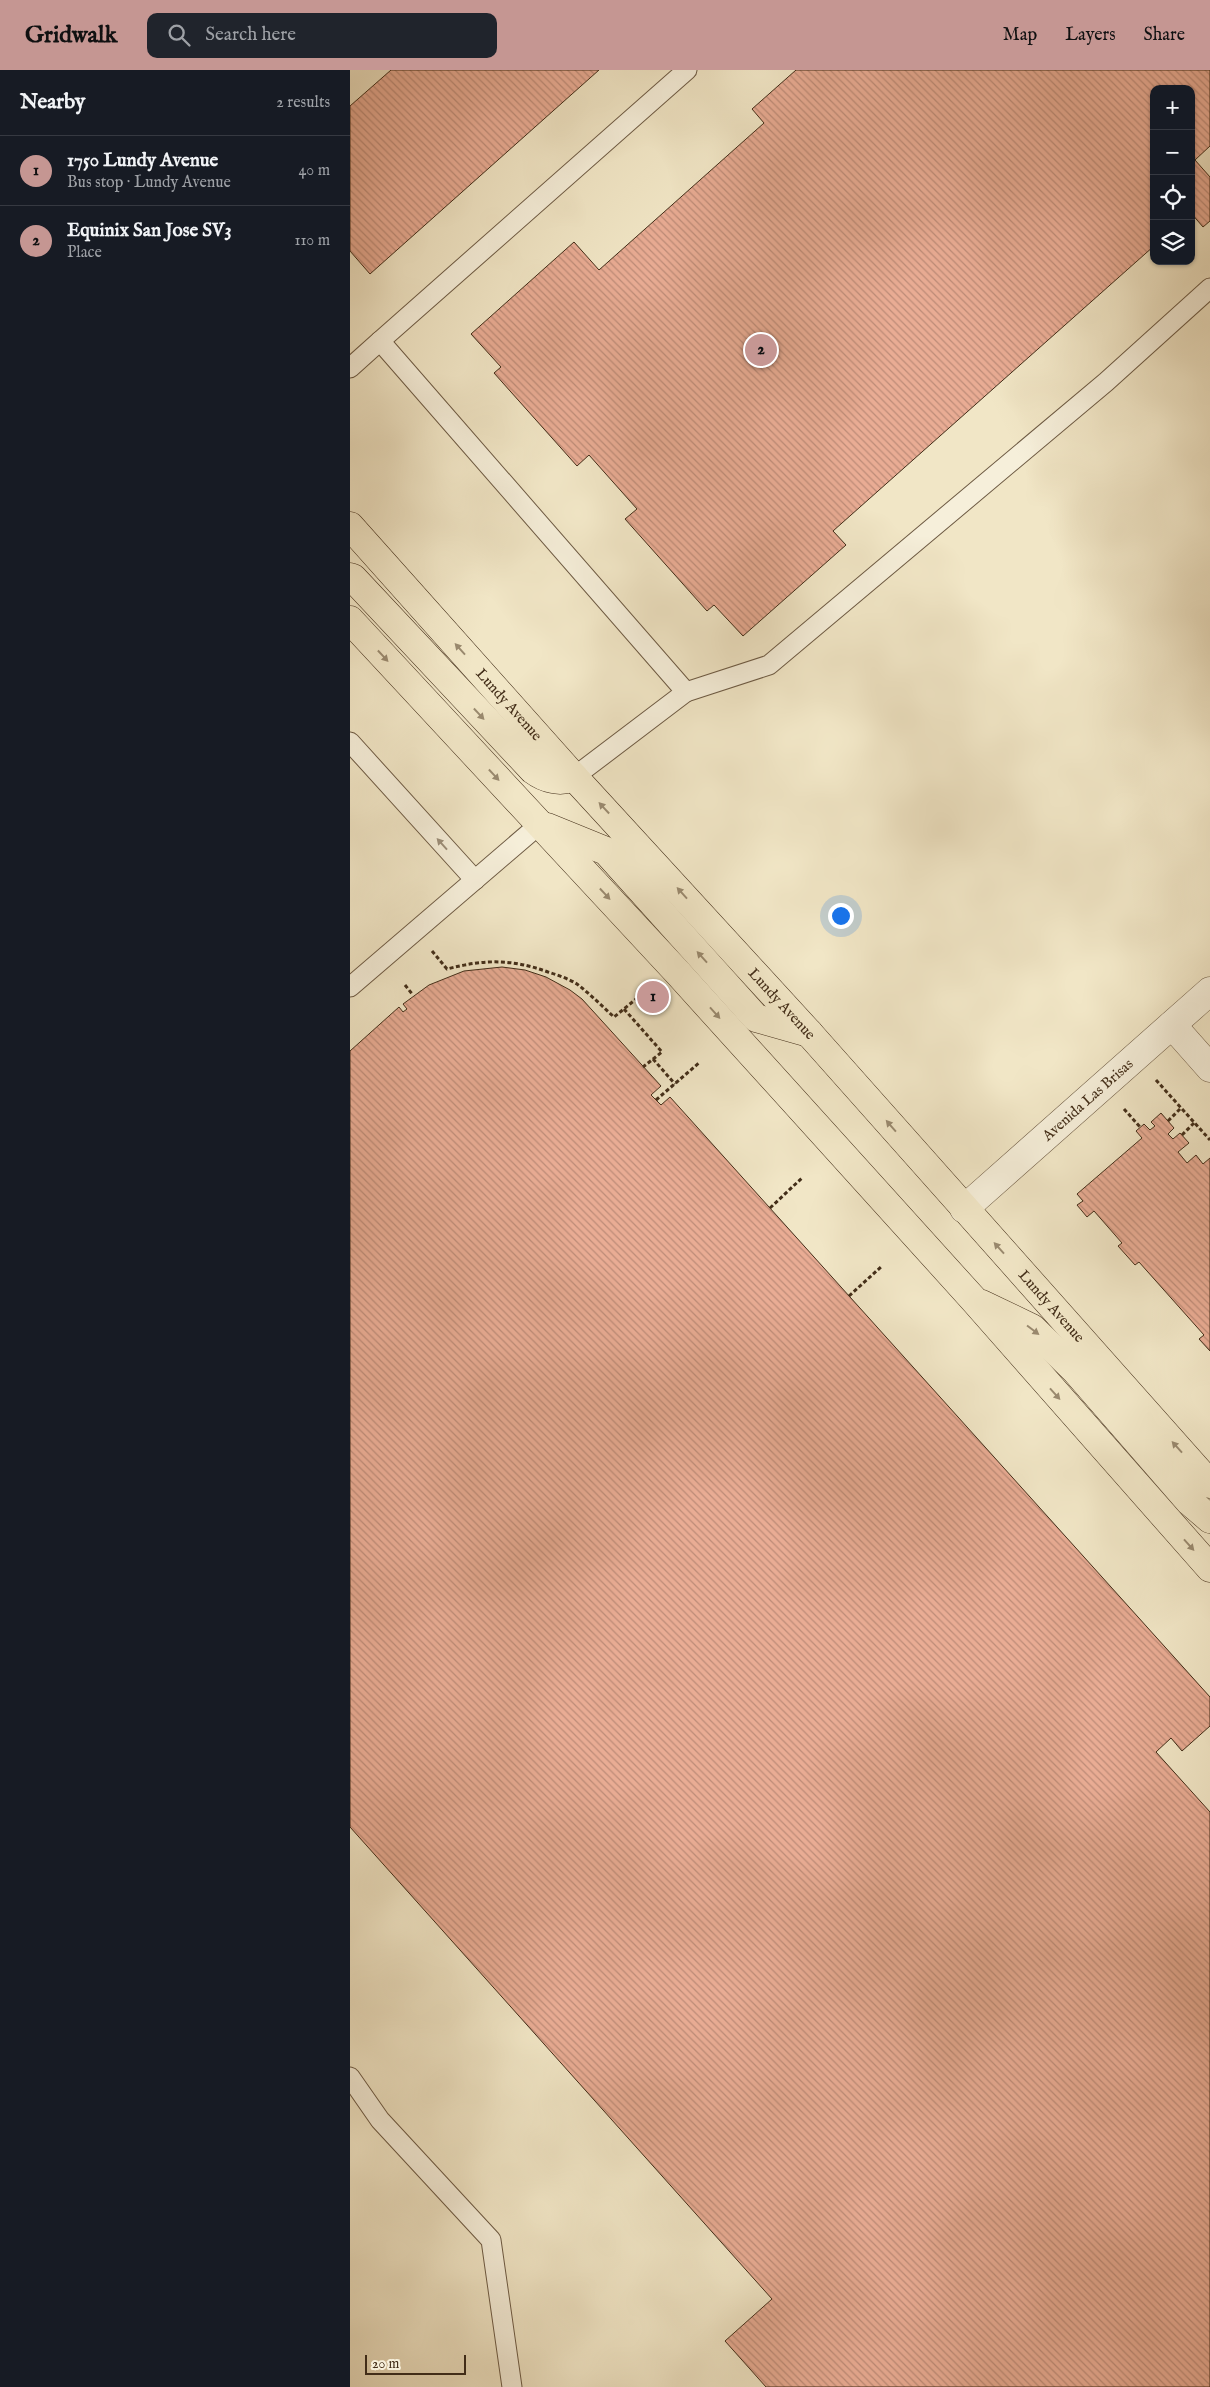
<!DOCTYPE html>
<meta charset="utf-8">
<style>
:root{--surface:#171b24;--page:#20242c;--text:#f1f3f6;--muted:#9ea1a6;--line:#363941;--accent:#c59692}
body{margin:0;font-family:"IM FELL English",serif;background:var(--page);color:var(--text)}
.controls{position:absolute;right:15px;top:15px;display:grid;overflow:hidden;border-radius:10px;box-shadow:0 1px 4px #0004}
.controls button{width:45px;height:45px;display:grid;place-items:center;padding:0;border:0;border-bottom:1px solid var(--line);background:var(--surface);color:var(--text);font:25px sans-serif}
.scale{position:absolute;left:15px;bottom:12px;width:101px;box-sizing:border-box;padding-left:5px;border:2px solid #422d18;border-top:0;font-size:14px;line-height:18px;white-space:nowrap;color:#422d18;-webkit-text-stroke:4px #f6efda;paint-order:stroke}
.you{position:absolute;left:490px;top:845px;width:18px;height:18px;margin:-12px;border:4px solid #fff;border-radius:50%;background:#1a73e8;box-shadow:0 0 0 8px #1a73e833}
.badge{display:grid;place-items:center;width:32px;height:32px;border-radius:50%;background:var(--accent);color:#111;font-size:16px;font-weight:700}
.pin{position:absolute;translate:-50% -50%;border:2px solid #fff;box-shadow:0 1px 5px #0006}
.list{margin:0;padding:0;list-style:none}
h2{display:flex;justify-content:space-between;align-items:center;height:65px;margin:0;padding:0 20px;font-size:21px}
h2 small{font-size:16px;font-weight:400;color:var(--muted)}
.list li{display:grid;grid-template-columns:32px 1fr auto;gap:15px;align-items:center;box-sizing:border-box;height:70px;padding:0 20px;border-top:1px solid var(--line)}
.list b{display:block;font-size:19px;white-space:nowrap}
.list p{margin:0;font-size:16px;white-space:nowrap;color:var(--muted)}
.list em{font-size:16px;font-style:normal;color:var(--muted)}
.icon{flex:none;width:28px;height:28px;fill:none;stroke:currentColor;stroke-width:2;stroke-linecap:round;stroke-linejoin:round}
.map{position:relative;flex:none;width:860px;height:2317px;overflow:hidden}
header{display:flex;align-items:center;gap:30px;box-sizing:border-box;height:70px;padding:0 25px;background:var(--accent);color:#111}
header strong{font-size:24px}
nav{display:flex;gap:28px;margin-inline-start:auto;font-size:18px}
.search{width:350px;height:45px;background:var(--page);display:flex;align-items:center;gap:12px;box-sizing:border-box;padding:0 18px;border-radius:10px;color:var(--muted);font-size:19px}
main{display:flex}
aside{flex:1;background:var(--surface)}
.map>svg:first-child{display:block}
.building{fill:url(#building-back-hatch);stroke:#422d18}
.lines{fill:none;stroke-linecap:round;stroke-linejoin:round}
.service-casing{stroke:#6e5b44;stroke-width:21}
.minor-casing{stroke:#6e5b44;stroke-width:29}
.primary-casing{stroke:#422d18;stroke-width:29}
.path{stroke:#422d18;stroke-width:3;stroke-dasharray:4 2.5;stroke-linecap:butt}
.service{stroke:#f6efda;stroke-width:19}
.minor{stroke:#f6efda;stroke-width:28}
.primary{stroke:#f1e6c6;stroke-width:28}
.oneway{fill:#9a8a6f}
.oneway2{fill:#9c8e79}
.labels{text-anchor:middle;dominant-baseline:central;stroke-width:4;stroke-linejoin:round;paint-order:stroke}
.street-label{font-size:15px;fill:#422d18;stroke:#f6efda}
</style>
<header>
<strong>Gridwalk</strong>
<div class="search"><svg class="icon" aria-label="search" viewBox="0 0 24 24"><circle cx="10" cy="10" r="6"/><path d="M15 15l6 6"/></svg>Search here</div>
<nav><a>Map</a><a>Layers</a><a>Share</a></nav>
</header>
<main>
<aside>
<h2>Nearby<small>2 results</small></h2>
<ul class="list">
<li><span class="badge">1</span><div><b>1750 Lundy Avenue</b><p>Bus stop · Lundy Avenue</p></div><em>40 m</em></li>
<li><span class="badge">2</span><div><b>Equinix San Jose SV3</b><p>Place</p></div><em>110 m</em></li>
</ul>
</aside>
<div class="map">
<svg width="860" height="2317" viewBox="0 0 860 2317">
<defs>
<pattern id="building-back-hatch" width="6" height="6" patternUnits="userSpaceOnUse" patternTransform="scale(1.25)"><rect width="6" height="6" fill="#e9ac94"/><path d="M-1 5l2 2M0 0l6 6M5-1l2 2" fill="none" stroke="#be8c78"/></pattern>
</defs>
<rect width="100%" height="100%" fill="#f1e6c6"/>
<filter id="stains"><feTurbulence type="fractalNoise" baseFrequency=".004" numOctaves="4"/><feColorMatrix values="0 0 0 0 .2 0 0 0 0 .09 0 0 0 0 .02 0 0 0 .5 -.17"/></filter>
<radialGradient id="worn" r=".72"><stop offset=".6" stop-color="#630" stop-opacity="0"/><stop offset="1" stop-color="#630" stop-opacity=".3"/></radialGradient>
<g class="building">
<polygon points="41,0 249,0 20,204 0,181 0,36"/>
<polygon points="446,0 860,0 860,76 845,90 860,107 860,151 853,157 841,143 841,19 804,19 804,176 483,461 496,475 393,566 364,535 357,541 275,449 287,439 239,385 227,396 144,303 151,297 121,264 224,172 249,200 414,53 402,39"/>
<polygon points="152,897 175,900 196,907 220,920 232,929 311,1016 301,1025 311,1035 320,1027 860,1627 860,1656 832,1681 821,1668 806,1682 860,1742 860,2317 416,2317 375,2271 422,2229 0,1757 0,981 49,937 53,942 57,939 53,934 79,915 114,901"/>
<polygon points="811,1043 824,1058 818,1064 823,1069 830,1063 839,1073 828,1082 837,1093 846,1085 853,1094 860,1088 860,1281 849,1269 854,1265 789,1192 785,1195 768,1176 772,1173 744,1141 737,1147 727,1135 733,1131 727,1124 792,1068 786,1061 794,1054 800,1060 805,1056 801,1052"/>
</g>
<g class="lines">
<g class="service-casing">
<g id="service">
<polyline points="30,271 337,0"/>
<polyline points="0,298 30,271 336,622 224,707"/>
<polyline points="336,622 419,595 756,312 860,218"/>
<polyline points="0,672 125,810"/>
<polyline points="0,917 190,754"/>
<polyline points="0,2007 30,2050 141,2170 162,2317"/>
</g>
</g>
<g class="minor-casing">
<g id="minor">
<polyline points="822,955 860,998"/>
<path id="s1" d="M614 1139 860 921"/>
</g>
</g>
<g class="primary-casing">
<g id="primary">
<path id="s2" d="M0 456 224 707 459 963 860 1414"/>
<path d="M0 507 3 508 183 700C195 709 210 713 224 707"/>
<polyline points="0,550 329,904 624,1230 860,1498"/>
<polyline points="197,757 256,781 406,948 459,963"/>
<polyline points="632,1234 682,1258 726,1301 839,1431 860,1449"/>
</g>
</g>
<g class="path">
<path d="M82 881 97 899C135 889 162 889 198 902 208 905 219 909 227 914 240 924 252 936 264 947L291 925"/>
<polyline points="55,915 63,925"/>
<polyline points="274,939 312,982 293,997"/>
<polyline points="303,989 325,1014"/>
<polyline points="806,1010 860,1070"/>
<polyline points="306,1030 350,992"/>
<polyline points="774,1039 790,1057"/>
<polyline points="818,1051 831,1038"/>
<polyline points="832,1065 844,1053"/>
<polyline points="420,1138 453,1107"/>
<polyline points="499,1226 532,1196"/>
</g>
<use href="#service" class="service"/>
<use href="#minor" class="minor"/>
<use href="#primary" class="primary"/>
</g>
<defs><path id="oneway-solid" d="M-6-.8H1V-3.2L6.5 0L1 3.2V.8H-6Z" transform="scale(1.25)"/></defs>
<g class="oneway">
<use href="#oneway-solid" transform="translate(110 579) rotate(-132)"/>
<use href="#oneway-solid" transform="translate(33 586) rotate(47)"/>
<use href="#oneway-solid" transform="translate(129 644) rotate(47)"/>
<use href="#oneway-solid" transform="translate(144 705) rotate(47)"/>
<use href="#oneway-solid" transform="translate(254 738) rotate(-133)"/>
<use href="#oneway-solid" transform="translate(332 823) rotate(-132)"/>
<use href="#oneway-solid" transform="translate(255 824) rotate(47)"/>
<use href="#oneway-solid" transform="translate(352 887) rotate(-132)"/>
<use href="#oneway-solid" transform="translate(365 943) rotate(48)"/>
<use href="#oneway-solid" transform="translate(541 1056) rotate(-131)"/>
<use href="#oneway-solid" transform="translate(649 1178) rotate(-132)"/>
<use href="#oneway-solid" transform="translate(683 1260) rotate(37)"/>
<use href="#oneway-solid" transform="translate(705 1324) rotate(48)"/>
<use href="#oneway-solid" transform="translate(827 1377) rotate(-132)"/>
<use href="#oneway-solid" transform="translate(839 1475) rotate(48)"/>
</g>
<use class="oneway2" href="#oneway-solid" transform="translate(92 774) rotate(-132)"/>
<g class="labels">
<g class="street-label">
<text stroke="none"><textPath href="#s2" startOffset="239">Lundy Avenue</textPath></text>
<text stroke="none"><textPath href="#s2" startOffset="644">Lundy Avenue</textPath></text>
<text stroke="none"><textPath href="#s1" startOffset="165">Avenida Las Brisas</textPath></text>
<text stroke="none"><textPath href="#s2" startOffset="1049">Lundy Avenue</textPath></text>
</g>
</g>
<rect width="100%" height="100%" filter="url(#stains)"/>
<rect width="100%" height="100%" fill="url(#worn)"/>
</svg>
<div class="controls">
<button>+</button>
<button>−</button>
<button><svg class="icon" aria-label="locate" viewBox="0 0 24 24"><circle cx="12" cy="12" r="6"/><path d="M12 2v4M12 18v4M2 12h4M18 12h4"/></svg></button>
<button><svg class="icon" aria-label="layers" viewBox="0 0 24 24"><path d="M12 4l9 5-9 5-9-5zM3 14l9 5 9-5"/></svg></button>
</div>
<div class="scale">20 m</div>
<div class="you"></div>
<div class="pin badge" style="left:303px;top:927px">1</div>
<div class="pin badge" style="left:411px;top:280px">2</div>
</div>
</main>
